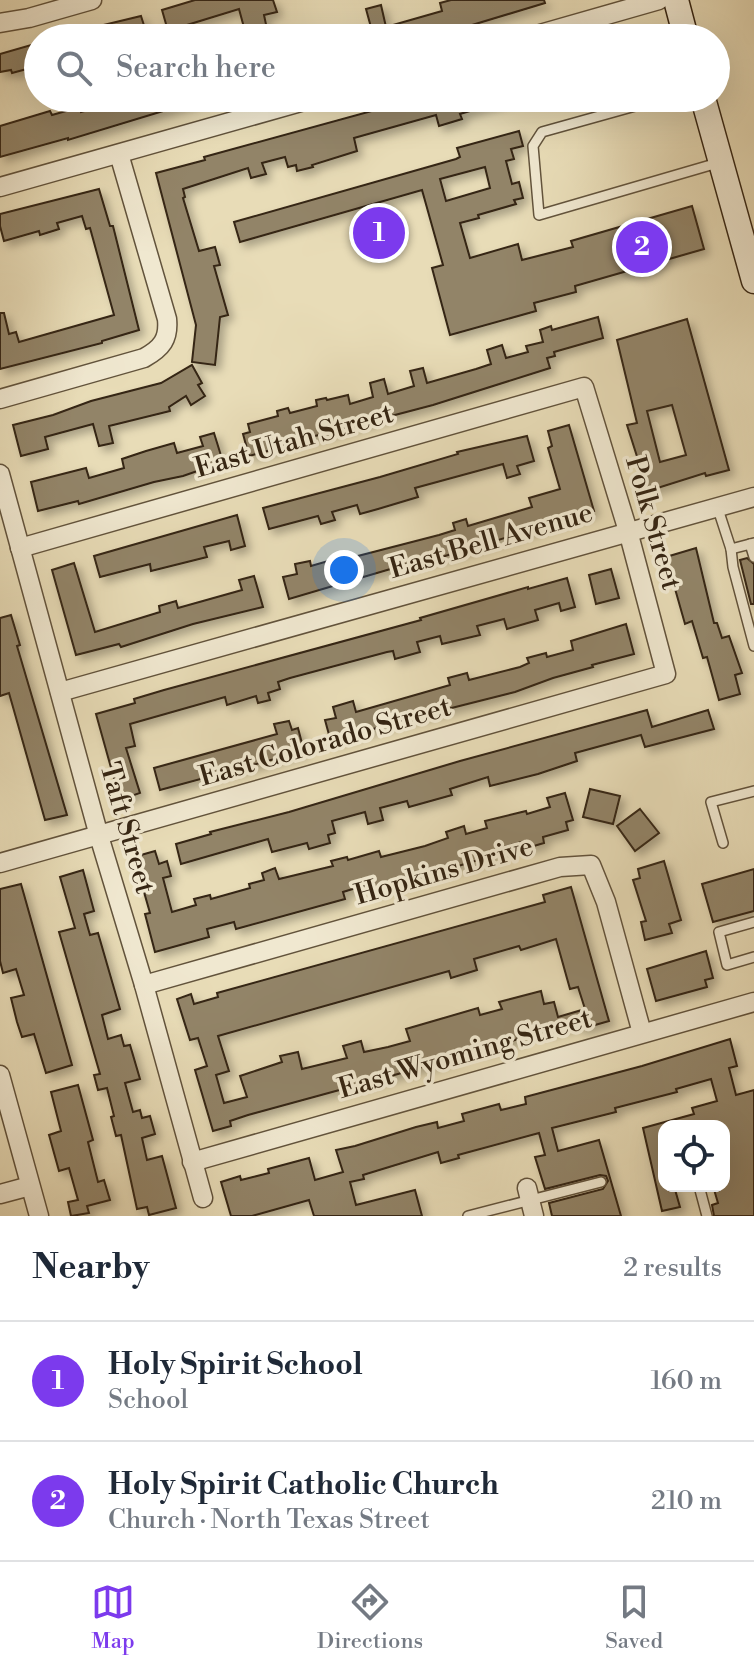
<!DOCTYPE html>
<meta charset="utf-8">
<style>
:root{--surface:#fff;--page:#f6f6f7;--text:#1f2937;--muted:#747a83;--line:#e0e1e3;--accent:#7c3aed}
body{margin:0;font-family:"Libre Bodoni",serif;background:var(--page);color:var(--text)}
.controls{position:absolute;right:24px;bottom:24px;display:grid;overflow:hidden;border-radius:16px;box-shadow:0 8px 32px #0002}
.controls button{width:72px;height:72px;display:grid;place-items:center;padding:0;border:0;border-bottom:2px solid var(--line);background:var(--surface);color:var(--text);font:40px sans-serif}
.you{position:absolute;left:344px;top:570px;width:28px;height:28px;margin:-20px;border:6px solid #fff;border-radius:50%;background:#1a73e8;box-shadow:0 0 0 12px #1a73e833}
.badge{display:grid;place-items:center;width:52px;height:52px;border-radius:50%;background:var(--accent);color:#fff;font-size:26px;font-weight:700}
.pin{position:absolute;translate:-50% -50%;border:4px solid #fff;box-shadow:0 2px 8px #0006}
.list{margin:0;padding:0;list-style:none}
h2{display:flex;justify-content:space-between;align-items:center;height:104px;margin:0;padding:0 32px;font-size:34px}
h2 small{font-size:26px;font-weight:400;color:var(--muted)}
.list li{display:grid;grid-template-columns:52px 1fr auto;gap:24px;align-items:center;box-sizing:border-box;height:120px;padding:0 32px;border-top:2px solid var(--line)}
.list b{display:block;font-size:30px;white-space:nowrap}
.list p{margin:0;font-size:26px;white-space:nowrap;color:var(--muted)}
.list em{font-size:26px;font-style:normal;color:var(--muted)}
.icon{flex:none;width:44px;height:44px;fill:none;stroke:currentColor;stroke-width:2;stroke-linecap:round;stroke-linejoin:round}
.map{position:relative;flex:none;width:754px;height:1216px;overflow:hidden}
.search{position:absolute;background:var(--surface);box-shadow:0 8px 32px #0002;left:24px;right:24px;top:24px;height:88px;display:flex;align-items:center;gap:20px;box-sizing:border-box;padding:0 28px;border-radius:44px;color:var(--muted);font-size:30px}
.sheet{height:344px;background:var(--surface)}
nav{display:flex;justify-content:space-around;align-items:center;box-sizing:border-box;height:112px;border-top:2px solid var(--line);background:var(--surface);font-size:22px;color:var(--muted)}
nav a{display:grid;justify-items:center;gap:4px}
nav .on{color:var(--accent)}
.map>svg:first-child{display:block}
.building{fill:#928468;stroke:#352513;stroke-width:2;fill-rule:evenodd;filter:url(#shadow)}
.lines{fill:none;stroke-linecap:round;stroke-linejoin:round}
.service-casing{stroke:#62533c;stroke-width:12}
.minor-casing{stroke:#62533c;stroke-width:21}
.secondary-casing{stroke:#352513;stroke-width:27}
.service{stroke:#f0e8d0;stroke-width:9}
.minor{stroke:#f0e8d0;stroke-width:18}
.secondary{stroke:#f0e8d0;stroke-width:24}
.labels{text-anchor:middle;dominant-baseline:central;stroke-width:7;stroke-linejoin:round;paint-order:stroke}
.street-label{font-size:28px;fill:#352513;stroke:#f0e8d0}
</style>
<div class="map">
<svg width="754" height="1216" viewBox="0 0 754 1216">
<defs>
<filter id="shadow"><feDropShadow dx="5" dy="5" stdDeviation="4" flood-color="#0004"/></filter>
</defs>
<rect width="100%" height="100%" fill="#e8dcb7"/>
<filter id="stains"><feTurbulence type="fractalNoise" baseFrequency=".0025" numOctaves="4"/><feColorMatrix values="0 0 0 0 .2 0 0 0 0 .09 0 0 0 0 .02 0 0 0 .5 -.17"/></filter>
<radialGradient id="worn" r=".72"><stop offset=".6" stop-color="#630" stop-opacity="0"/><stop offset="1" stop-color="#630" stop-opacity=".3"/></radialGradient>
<g class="building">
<polygon points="195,0 273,0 277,12 264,15 267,29 246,35 239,9 187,25 190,34 174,38 172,30 168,31 162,10"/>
<polygon points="451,0 544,0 545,3 429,38 359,38 359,34 372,31 366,9 381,5 386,27 442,11 440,3"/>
<polygon points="141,16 148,38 66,38 66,34"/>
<polygon points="38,43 38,66 12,73 11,70 0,72 0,54"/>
<polygon points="132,98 195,98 196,101 68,140 68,138 0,157 0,126 50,111 52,115 80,107 81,112"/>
<polygon points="419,98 502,98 503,101 460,114 462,119 439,126 436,115 354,138 357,151 312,165 313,167 297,171 296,165 288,167 285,157 262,163 266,174 251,178 248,168 183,189 185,197 183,198 199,251 215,247 220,265 214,266 228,315 220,317 215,365 192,362 196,325 156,173 205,160 204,157"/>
<path d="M519 131 523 146 511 149 514 159 506 161 512 184 519 182 523 198 514 200 516 204 478 215 479 218 460 223 470 258 518 244 522 260 573 247 571 241 692 206 704 249 575 286 576 292 534 303 536 311 450 335 432 268 443 265 422 190 240 242 234 222 456 159 460 157 457 148ZM485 167 490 188 446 201 440 179Z"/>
<polygon points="99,189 110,226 113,226 139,330 102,341 102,343 0,369 0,313 4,313 9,334 16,332 19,342 114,315 90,228 86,229 82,216 57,223 59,229 40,235 39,231 4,241 0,226 0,214"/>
<polygon points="598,317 603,338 554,352 555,356 547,358 550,368 433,405 277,446 278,448 249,456 243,434 250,432 248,424 278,416 277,411 288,408 290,413 317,406 316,400 326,398 327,400 348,395 350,404 373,397 370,383 384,379 388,394 414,386 410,371 423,368 427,383 476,369 491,364 487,350 502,345 506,358 528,352 526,346 543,342 540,330 551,326 552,330"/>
<path d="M687 319 729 470 706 476 705 473 648 491 627 425 637 423 617 340ZM672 405 686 455 660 462 647 411Z"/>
<polygon points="192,365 202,383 198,385 205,396 191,405 186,396 169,407 170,411 109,426 113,443 99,446 93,424 45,437 48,449 21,456 13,425 53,415 91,401 161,383"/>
<polygon points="569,425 594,511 445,556 404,565 289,599 283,577 297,574 295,564 310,561 311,566 349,555 350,558 439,535 455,530 453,523 466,519 468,526 532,507 529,498 560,489 548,448 552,446 548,431"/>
<polygon points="214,433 223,462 183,476 154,482 79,504 78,501 38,511 31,482 86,468 89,478 124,468 122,459 146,451 174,443 177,453 203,446 200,437"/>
<polygon points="527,436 534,461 517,466 520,474 507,478 503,464 415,488 418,497 378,509 360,514 357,505 332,512 335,520 321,524 318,516 269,529 263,508 380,477 458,454 457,452"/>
<polygon points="237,515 245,546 231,550 229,541 204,547 207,557 151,571 150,564 100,577 94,556"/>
<polygon points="696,548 714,623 717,623 722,638 729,636 742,673 735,675 740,694 719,700 707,657 703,658 692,621 685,624 666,557"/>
<polygon points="747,558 754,564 754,604 751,604 740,560"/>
<polygon points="74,563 95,632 160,612 159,606 176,601 178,608 242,590 239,580 254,576 263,607 193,624 121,647 119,644 76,655 52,570"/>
<polygon points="611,569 619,598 596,604 589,575"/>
<polygon points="567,578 575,607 561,611 559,603 535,610 538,620 507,629 504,619 477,626 480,635 442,644 440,636 417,642 420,652 395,659 393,651 387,652 290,678 278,682 280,689 268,693 270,700 258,703 256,696 227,705 225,697 130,724 135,746 126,748 140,793 120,800 96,714 135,703 134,699 164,690 421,620 420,618 528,587 528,589"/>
<polygon points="11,615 20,645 17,646 67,815 45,820 9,693 0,696 0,618"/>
<polygon points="626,624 634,654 592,665 593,667 553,678 515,692 396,722 331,742 325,720 336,718 333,707 353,701 356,712 450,685 448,678 467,673 469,680 520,667 529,663 527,658 546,653 547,657 573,650 571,641"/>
<polygon points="647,710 652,727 708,710 714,729 645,747 641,735 575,753 577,761 538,774 490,786 488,777 450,789 452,795 409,807 407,801 380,808 383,820 368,824 365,812 332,821 335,833 328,835 330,843 309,849 307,843 272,852 268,839 181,864 176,844 211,834 210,832 289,812 460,761"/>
<polygon points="289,721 292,730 298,728 304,751 160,790 154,768 277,734 274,724"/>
<polygon points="590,789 620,796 613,824 583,817"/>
<polygon points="565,793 573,820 566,822 568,830 543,837 544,843 527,848 525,841 504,847 505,852 371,892 369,884 343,892 345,899 236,929 234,922 207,929 209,937 155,952 145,914 150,913 134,857 155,851 159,864 167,861 171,876 163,878 172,912 196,905 194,899 210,895 211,899 250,888 249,884 264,880 262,873 275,868 279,879 333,866 331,861 347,857 348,860 379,851 381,857 425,846 448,838 446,832 464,826 466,834 487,828 485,821 526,811 527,814 550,807 547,798"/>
<polygon points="640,809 659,833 635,851 617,826"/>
<polygon points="664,861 681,920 669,924 672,933 645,940 641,922 646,921 633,880 640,878 638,869"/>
<polygon points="754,869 754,911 713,922 702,884"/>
<polygon points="83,870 94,911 84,914 90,935 98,933 120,1009 102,1015 108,1039 121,1035 124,1046 130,1045 140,1079 125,1083 133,1112 140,1110 142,1118 150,1116 155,1134 142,1138 147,1160 162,1156 176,1208 149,1215 147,1207 137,1209 121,1135 116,1136 111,1117 114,1116 107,1088 98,1090 94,1075 100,1074 59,932 75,928 60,877"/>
<polygon points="21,884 72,1065 46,1073 34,1034 22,1037 17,1022 11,998 24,995 16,969 3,973 0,961 0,889"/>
<path d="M571 887 609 1021 581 1029 579 1023 545 1032 544 1028 517 1035 518 1039 483 1050 481 1046 455 1054 456 1057 398 1074 248 1115 230 1121 231 1126 213 1131 195 1070 207 1066 198 1038 190 1040 177 999 191 994 194 1004 218 997 217 993 545 902 543 895ZM556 939 570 989 578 987 585 1009 558 1017 554 1002 544 1004 541 991 499 1002 502 1009 480 1015 478 1008 406 1029 410 1041 388 1047 364 1052 361 1041 343 1046 347 1058 302 1069 298 1052 280 1056 282 1062 240 1076 247 1097 224 1103 216 1075 229 1071 218 1036 449 971 451 978 477 970 474 959 519 946 521 950Z"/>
<polygon points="706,951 713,978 705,980 707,987 656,1001 647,969"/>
<polygon points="730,1039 737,1066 729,1068 736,1095 754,1090 754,1216 714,1216 712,1205 718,1203 713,1186 724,1186 724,1126 664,1126 664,1186 674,1186 680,1207 662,1211 643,1128 694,1114 692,1108 717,1101 711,1079 676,1089 677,1092 615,1108 616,1112 552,1128 558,1151 599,1140 621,1216 552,1216 549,1203 603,1189 608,1181 606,1176 600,1175 545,1189 535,1157 545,1155 539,1133 458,1155 459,1158 441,1163 438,1152 363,1175 364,1179 350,1182 356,1205 415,1190 422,1216 314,1216 309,1200 252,1216 231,1216 221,1182 240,1176 241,1180 269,1173 268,1169 309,1158 315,1180 343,1172 336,1150 355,1146 416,1127 437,1122 438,1128 464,1121 462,1114 499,1104 501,1110 526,1104 525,1097 642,1066"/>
<polygon points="78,1085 93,1140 88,1142 98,1182 104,1180 110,1200 87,1206 89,1213 71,1216 68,1202 78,1200 69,1168 59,1171 49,1135 61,1131 51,1092"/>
</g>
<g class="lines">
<g class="service-casing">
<g id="service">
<polyline points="664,98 542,132 533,146 539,215 721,162"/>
<polyline points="717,506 731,549 754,543"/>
<polyline points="750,544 754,557"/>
<polyline points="731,549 733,567 754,646"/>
<polyline points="723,843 711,802 754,791"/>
<polyline points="754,922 719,932 727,965 754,957"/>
<polyline points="699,1186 707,1216"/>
<polyline points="468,1216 601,1182"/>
</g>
</g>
<g class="minor-casing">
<g id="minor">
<polyline points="0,23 29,18 92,0"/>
<polyline points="526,38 659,0"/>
<polyline points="0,187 315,98"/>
<path d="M0 399 144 358C162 348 169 339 167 319L119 154"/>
<polyline points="0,474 99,836 144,985 203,1198"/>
<polyline points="60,692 754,497"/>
<polyline points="0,863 666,674 628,531 584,387 20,548"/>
<polyline points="144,985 560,867 591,865 606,902 642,1033"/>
<polyline points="0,1075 39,1216"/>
<polyline points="192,1162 754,1002"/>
<polyline points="527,1188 534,1216"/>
<polyline points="0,1194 30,1186"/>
</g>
</g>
<g class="secondary-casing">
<g id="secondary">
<polyline points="676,0 686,38"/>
<polyline points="703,98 754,281"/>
</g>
</g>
<use href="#service" class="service"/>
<use href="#minor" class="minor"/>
<use href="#secondary" class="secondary"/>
</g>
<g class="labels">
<g class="street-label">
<text transform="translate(294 441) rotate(-16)">East Utah Street</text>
<text transform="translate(653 523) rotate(74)">Polk Street</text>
<text transform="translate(491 541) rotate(-16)">East Bell Avenue</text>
<text transform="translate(325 742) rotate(-16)">East Colorado Street</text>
<text transform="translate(127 828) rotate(74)">Taft Street</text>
<text transform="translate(444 871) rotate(-16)">Hopkins Drive</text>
<text transform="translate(465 1054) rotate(-16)">East Wyoming Street</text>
</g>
</g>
<rect width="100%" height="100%" filter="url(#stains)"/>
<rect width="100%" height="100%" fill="url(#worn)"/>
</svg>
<div class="controls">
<button><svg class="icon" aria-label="locate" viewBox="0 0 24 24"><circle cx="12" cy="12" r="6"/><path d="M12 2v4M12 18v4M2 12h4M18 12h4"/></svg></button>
</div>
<div class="you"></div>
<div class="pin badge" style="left:379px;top:233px">1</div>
<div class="pin badge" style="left:642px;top:247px">2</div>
<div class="search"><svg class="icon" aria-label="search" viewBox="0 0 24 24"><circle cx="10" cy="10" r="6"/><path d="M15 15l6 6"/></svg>Search here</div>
</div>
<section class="sheet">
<h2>Nearby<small>2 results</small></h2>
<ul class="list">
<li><span class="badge">1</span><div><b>Holy Spirit School</b><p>School</p></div><em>160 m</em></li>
<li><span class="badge">2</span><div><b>Holy Spirit Catholic Church</b><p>Church · North Texas Street</p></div><em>210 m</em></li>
</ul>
</section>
<nav>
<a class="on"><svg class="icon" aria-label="map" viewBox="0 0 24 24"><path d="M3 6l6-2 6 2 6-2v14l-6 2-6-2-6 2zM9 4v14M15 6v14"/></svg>Map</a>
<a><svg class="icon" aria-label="directions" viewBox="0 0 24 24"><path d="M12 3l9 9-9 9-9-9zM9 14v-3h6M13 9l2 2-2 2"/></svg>Directions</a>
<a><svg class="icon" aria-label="saved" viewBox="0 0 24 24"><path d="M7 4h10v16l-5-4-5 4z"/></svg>Saved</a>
</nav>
